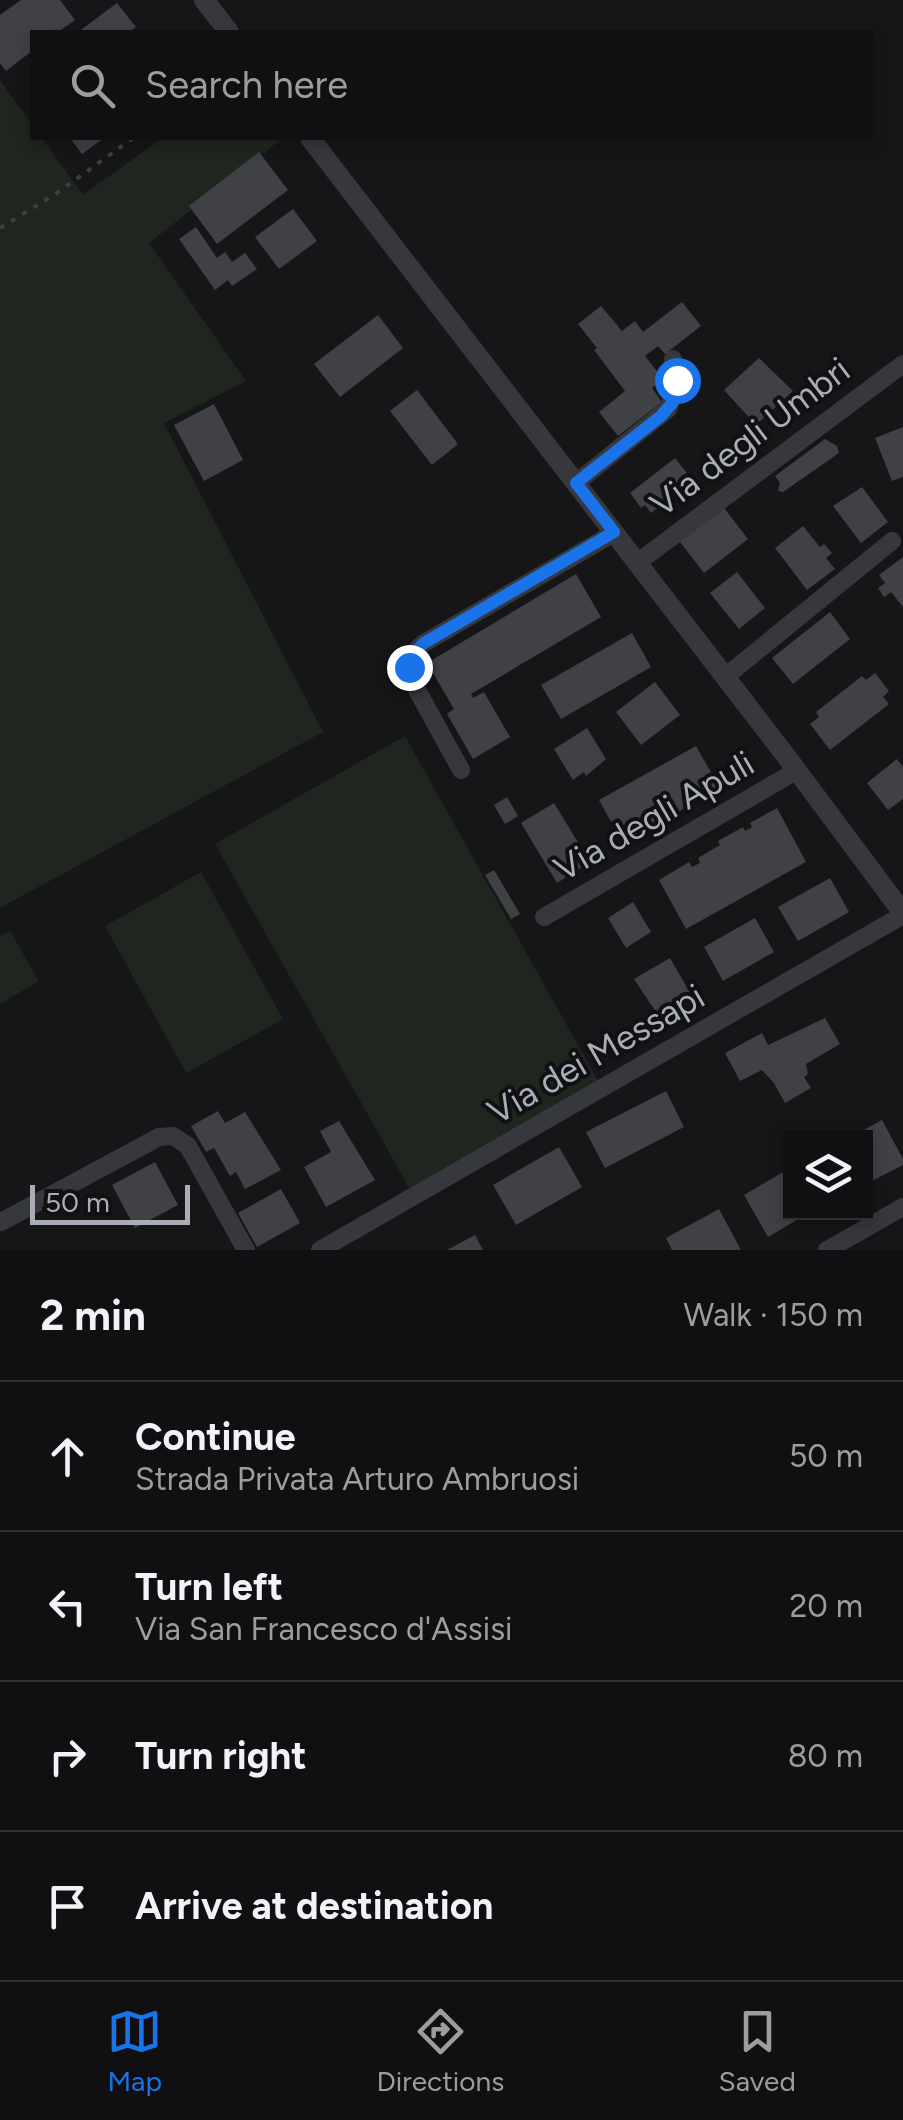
<!DOCTYPE html>
<meta charset="utf-8">
<style>
:root{--surface:#101012;--page:#1e1e20;--text:#f1f3f6;--muted:#9c9d9f;--line:#303032;--accent:#1a73e8}
body{margin:0;font-family:Figtree,sans-serif;background:var(--page);color:var(--text)}
.controls{position:absolute;right:30px;bottom:30px;display:grid;overflow:hidden;border-radius:0px;box-shadow:0 5px 15px #0003}
.controls button{width:90px;height:90px;display:grid;place-items:center;padding:0;border:0;border-bottom:2px solid var(--line);background:var(--surface);color:var(--text);font:50px sans-serif}
.scale{position:absolute;left:30px;bottom:25px;width:160px;box-sizing:border-box;padding-left:10px;border:5px solid #a8adb8;border-top:0;font-size:28px;line-height:35px;white-space:nowrap;color:#a8adb8;-webkit-text-stroke:8px #111113;paint-order:stroke}
.stop{position:absolute;width:30px;height:30px;margin:-22px;border:8px solid #1a73e8;border-radius:50%;background:#fff}
.stop.end{background:#1a73e8;border-color:#fff;box-shadow:0 2px 10px #0008}
.list{margin:0;padding:0;list-style:none}
h2{display:flex;justify-content:space-between;align-items:center;height:130px;margin:0;padding:0 40px;font-size:42px}
h2 small{font-size:32px;font-weight:400;color:var(--muted)}
.list li{display:grid;grid-template-columns:65px 1fr auto;gap:30px;align-items:center;box-sizing:border-box;height:150px;padding:0 40px;border-top:2px solid var(--line)}
.list b{display:block;font-size:38px;white-space:nowrap}
.list p{margin:0;font-size:32px;white-space:nowrap;color:var(--muted)}
.list em{font-size:32px;font-style:normal;color:var(--muted)}
.icon{flex:none;width:55px;height:55px;fill:none;stroke:currentColor;stroke-width:2;stroke-linecap:round;stroke-linejoin:round}
.map{position:relative;flex:none;width:903px;height:1250px;overflow:hidden}
.search{position:absolute;background:var(--surface);box-shadow:0 5px 15px #0003;left:30px;right:30px;top:30px;height:110px;display:flex;align-items:center;gap:25px;box-sizing:border-box;padding:0 35px;border-radius:0px;color:var(--muted);font-size:38px}
.sheet{height:730px;background:var(--surface)}
nav{display:flex;justify-content:space-around;align-items:center;box-sizing:border-box;height:140px;border-top:2px solid var(--line);background:var(--surface);font-size:28px;color:var(--muted)}
nav a{display:grid;justify-items:center;gap:5px}
nav .on{color:var(--accent)}
.map>svg:first-child{display:block}
.green{fill:#1e261f}
.building{fill:#404145}
.lines{fill:none;stroke-linecap:round;stroke-linejoin:round}
.path{stroke:#3d3f44;stroke-width:4;stroke-dasharray:5 8;stroke-linecap:butt}
.minor{stroke:#37383d;stroke-width:18}
.tertiary{stroke:#37383d;stroke-width:20}
.route{stroke:#1a73e8;stroke-width:12}
.labels{text-anchor:middle;dominant-baseline:central;stroke-width:8;stroke-linejoin:round;paint-order:stroke}
.street-label{font-size:35px;fill:#a8adb8;stroke:#111113}
</style>
<div class="map">
<svg width="903" height="1250" viewBox="0 0 903 1250">
<rect width="100%" height="100%" fill="#161618"/>
<g class="green">
<polygon points="0,80 32,125 32,138 42,138 83,195 162,138 283,138 149,243 246,381 164,423 323,732 0,908"/>
<polygon points="405,736 601,1086 412,1193 215,844"/>
<polygon points="201,872 283,1019 186,1073 105,926"/>
<polygon points="10,931 39,981 0,1004 0,936"/>
</g>
<g class="building">
<polygon points="21,0 60,0 75,20 58,32 32,32 32,51 6,71 0,63 0,15"/>
<polygon points="117,3 136,27 129,32 78,32"/>
<polygon points="70,138 104,138 82,154"/>
<polygon points="259,152 288,190 217,244 189,206"/>
<polygon points="293,209 317,241 279,269 255,237"/>
<polygon points="196,227 217,258 225,252 232,262 245,253 257,269 232,286 228,280 215,290 179,239"/>
<polygon points="682,302 701,326 665,354 658,346 645,356 663,379 652,388 662,402 618,436 599,412 625,391 594,350 597,348 578,324 601,306 622,331 635,321 643,332"/>
<polygon points="378,315 403,348 340,397 314,364"/>
<polygon points="759,358 793,391 756,425 724,390"/>
<polygon points="417,390 458,444 432,465 390,411"/>
<polygon points="214,404 243,460 204,481 174,425"/>
<polygon points="903,427 903,477 892,481 875,438"/>
<polygon points="825,439 837,446 839,453 783,492 778,491 780,483 775,476"/>
<polygon points="675,458 687,473 681,477 688,485 651,513 645,505 641,508 630,493"/>
<polygon points="862,487 888,522 861,543 833,506"/>
<polygon points="721,504 748,539 704,573 677,538"/>
<polygon points="803,526 820,547 824,544 832,553 826,558 835,569 807,590 775,548"/>
<polygon points="903,557 903,607 891,592 884,597 878,588 885,583 879,575"/>
<polygon points="737,572 765,608 739,629 710,593"/>
<polygon points="576,574 601,617 471,694 473,698 484,692 510,737 473,759 447,714 454,709 427,663"/>
<polygon points="830,612 850,639 793,684 772,658"/>
<polygon points="632,633 651,667 561,719 541,685"/>
<polygon points="875,673 889,691 883,697 889,704 830,750 810,724 819,717 816,712 862,676 866,680"/>
<polygon points="655,682 680,715 641,745 616,712"/>
<polygon points="587,728 606,759 586,776 584,772 573,780 554,749"/>
<polygon points="696,746 720,788 623,843 599,800"/>
<polygon points="897,759 903,767 903,799 888,810 867,783"/>
<polygon points="507,797 518,816 505,824 494,805"/>
<polygon points="554,803 590,862 557,883 521,823"/>
<polygon points="777,808 806,862 686,929 659,880 689,862 692,867 700,863 698,858 720,845 718,841 743,827 745,831 752,827 750,823"/>
<polygon points="494,870 520,914 511,919 485,875"/>
<polygon points="830,878 849,912 798,941 778,907"/>
<polygon points="633,902 651,932 626,948 608,918"/>
<polygon points="755,918 774,952 723,981 704,947"/>
<polygon points="670,958 692,996 665,1012 663,1008 656,1012 634,979"/>
<polygon points="825,1018 840,1044 806,1064 808,1074 804,1077 811,1088 785,1103 774,1083 762,1070 740,1081 725,1053 762,1033 768,1045"/>
<polygon points="666,1091 684,1127 605,1168 586,1132"/>
<polygon points="218,1111 225,1123 245,1112 281,1170 245,1189 236,1172 230,1176 214,1148 206,1152 191,1126"/>
<polygon points="882,1120 903,1159 903,1165 868,1183 866,1138 849,1138"/>
<polygon points="339,1121 375,1180 326,1207 304,1167 331,1152 320,1131"/>
<polygon points="559,1147 582,1187 516,1225 493,1185"/>
<polygon points="155,1162 178,1205 135,1228 112,1185"/>
<polygon points="790,1168 790,1212 810,1212 768,1237 744,1195"/>
<polygon points="281,1189 300,1223 257,1247 238,1213"/>
<polygon points="719,1209 741,1250 672,1250 666,1238"/>
<polygon points="475,1235 483,1250 447,1250"/>
</g>
<g class="lines">
<polyline class="path" points="0,228 57,193 133,138"/>
<g class="minor">
<polyline points="576,483 668,409 677,385 673,359"/>
<polyline points="637,563 903,364"/>
<polyline points="725,677 892,541"/>
<path d="M461 770 411 679C406 664 412 652 424 643L614 533"/>
<polyline points="544,917 796,771"/>
<polyline points="1,1222 159,1137 173,1136 188,1146 246,1250"/>
<polyline points="320,1250 903,915"/>
<polyline points="827,1250 903,1207"/>
</g>
<g class="tertiary">
<polyline points="204,0 229,32"/>
<polyline points="310,138 786,756 903,913"/>
</g>
</g>
<g class="lines">
<polyline class="route" points="409,667 413,654 424,643 614,532 576,483 661,416 673,402 677,380"/>
</g>
<g class="labels">
<g class="street-label">
<text transform="translate(750 437) rotate(-37)">Via degli Umbri</text>
<text transform="translate(654 816) rotate(-30)">Via degli Apuli</text>
<text transform="translate(596 1054) rotate(-30)">Via dei Messapi</text>
</g>
</g>
</svg>
<div class="controls">
<button><svg class="icon" aria-label="layers" viewBox="0 0 24 24"><path d="M12 4l9 5-9 5-9-5zM3 14l9 5 9-5"/></svg></button>
</div>
<div class="scale">50 m</div>
<div class="stop" style="left:677px;top:380px"></div>
<div class="stop end" style="left:409px;top:667px"></div>
<div class="search"><svg class="icon" aria-label="search" viewBox="0 0 24 24"><circle cx="10" cy="10" r="6"/><path d="M15 15l6 6"/></svg>Search here</div>
</div>
<section class="sheet">
<h2>2 min<small>Walk · 150 m</small></h2>
<ul class="list">
<li><svg class="icon" aria-label="ahead" viewBox="0 0 24 24"><path d="M12 20V5M6 11l6-6 6 6"/></svg><div><b>Continue</b><p>Strada Privata Arturo Ambruosi</p></div><em>50 m</em></li>
<li><svg class="icon" aria-label="left" viewBox="0 0 24 24"><path d="M17 20v-9H6M10 6l-5 5 5 5"/></svg><div><b>Turn left</b><p>Via San Francesco d'Assisi</p></div><em>20 m</em></li>
<li><svg class="icon" aria-label="right" viewBox="0 0 24 24"><path d="M7 20v-9h11M14 6l5 5-5 5"/></svg><div><b>Turn right</b></div><em>80 m</em></li>
<li><svg class="icon" aria-label="arrive" viewBox="0 0 24 24"><path d="M6 21V4h12l-3 4 3 4H6"/></svg><div><b>Arrive at destination</b></div></li>
</ul>
</section>
<nav>
<a class="on"><svg class="icon" aria-label="map" viewBox="0 0 24 24"><path d="M3 6l6-2 6 2 6-2v14l-6 2-6-2-6 2zM9 4v14M15 6v14"/></svg>Map</a>
<a><svg class="icon" aria-label="directions" viewBox="0 0 24 24"><path d="M12 3l9 9-9 9-9-9zM9 14v-3h6M13 9l2 2-2 2"/></svg>Directions</a>
<a><svg class="icon" aria-label="saved" viewBox="0 0 24 24"><path d="M7 4h10v16l-5-4-5 4z"/></svg>Saved</a>
</nav>
